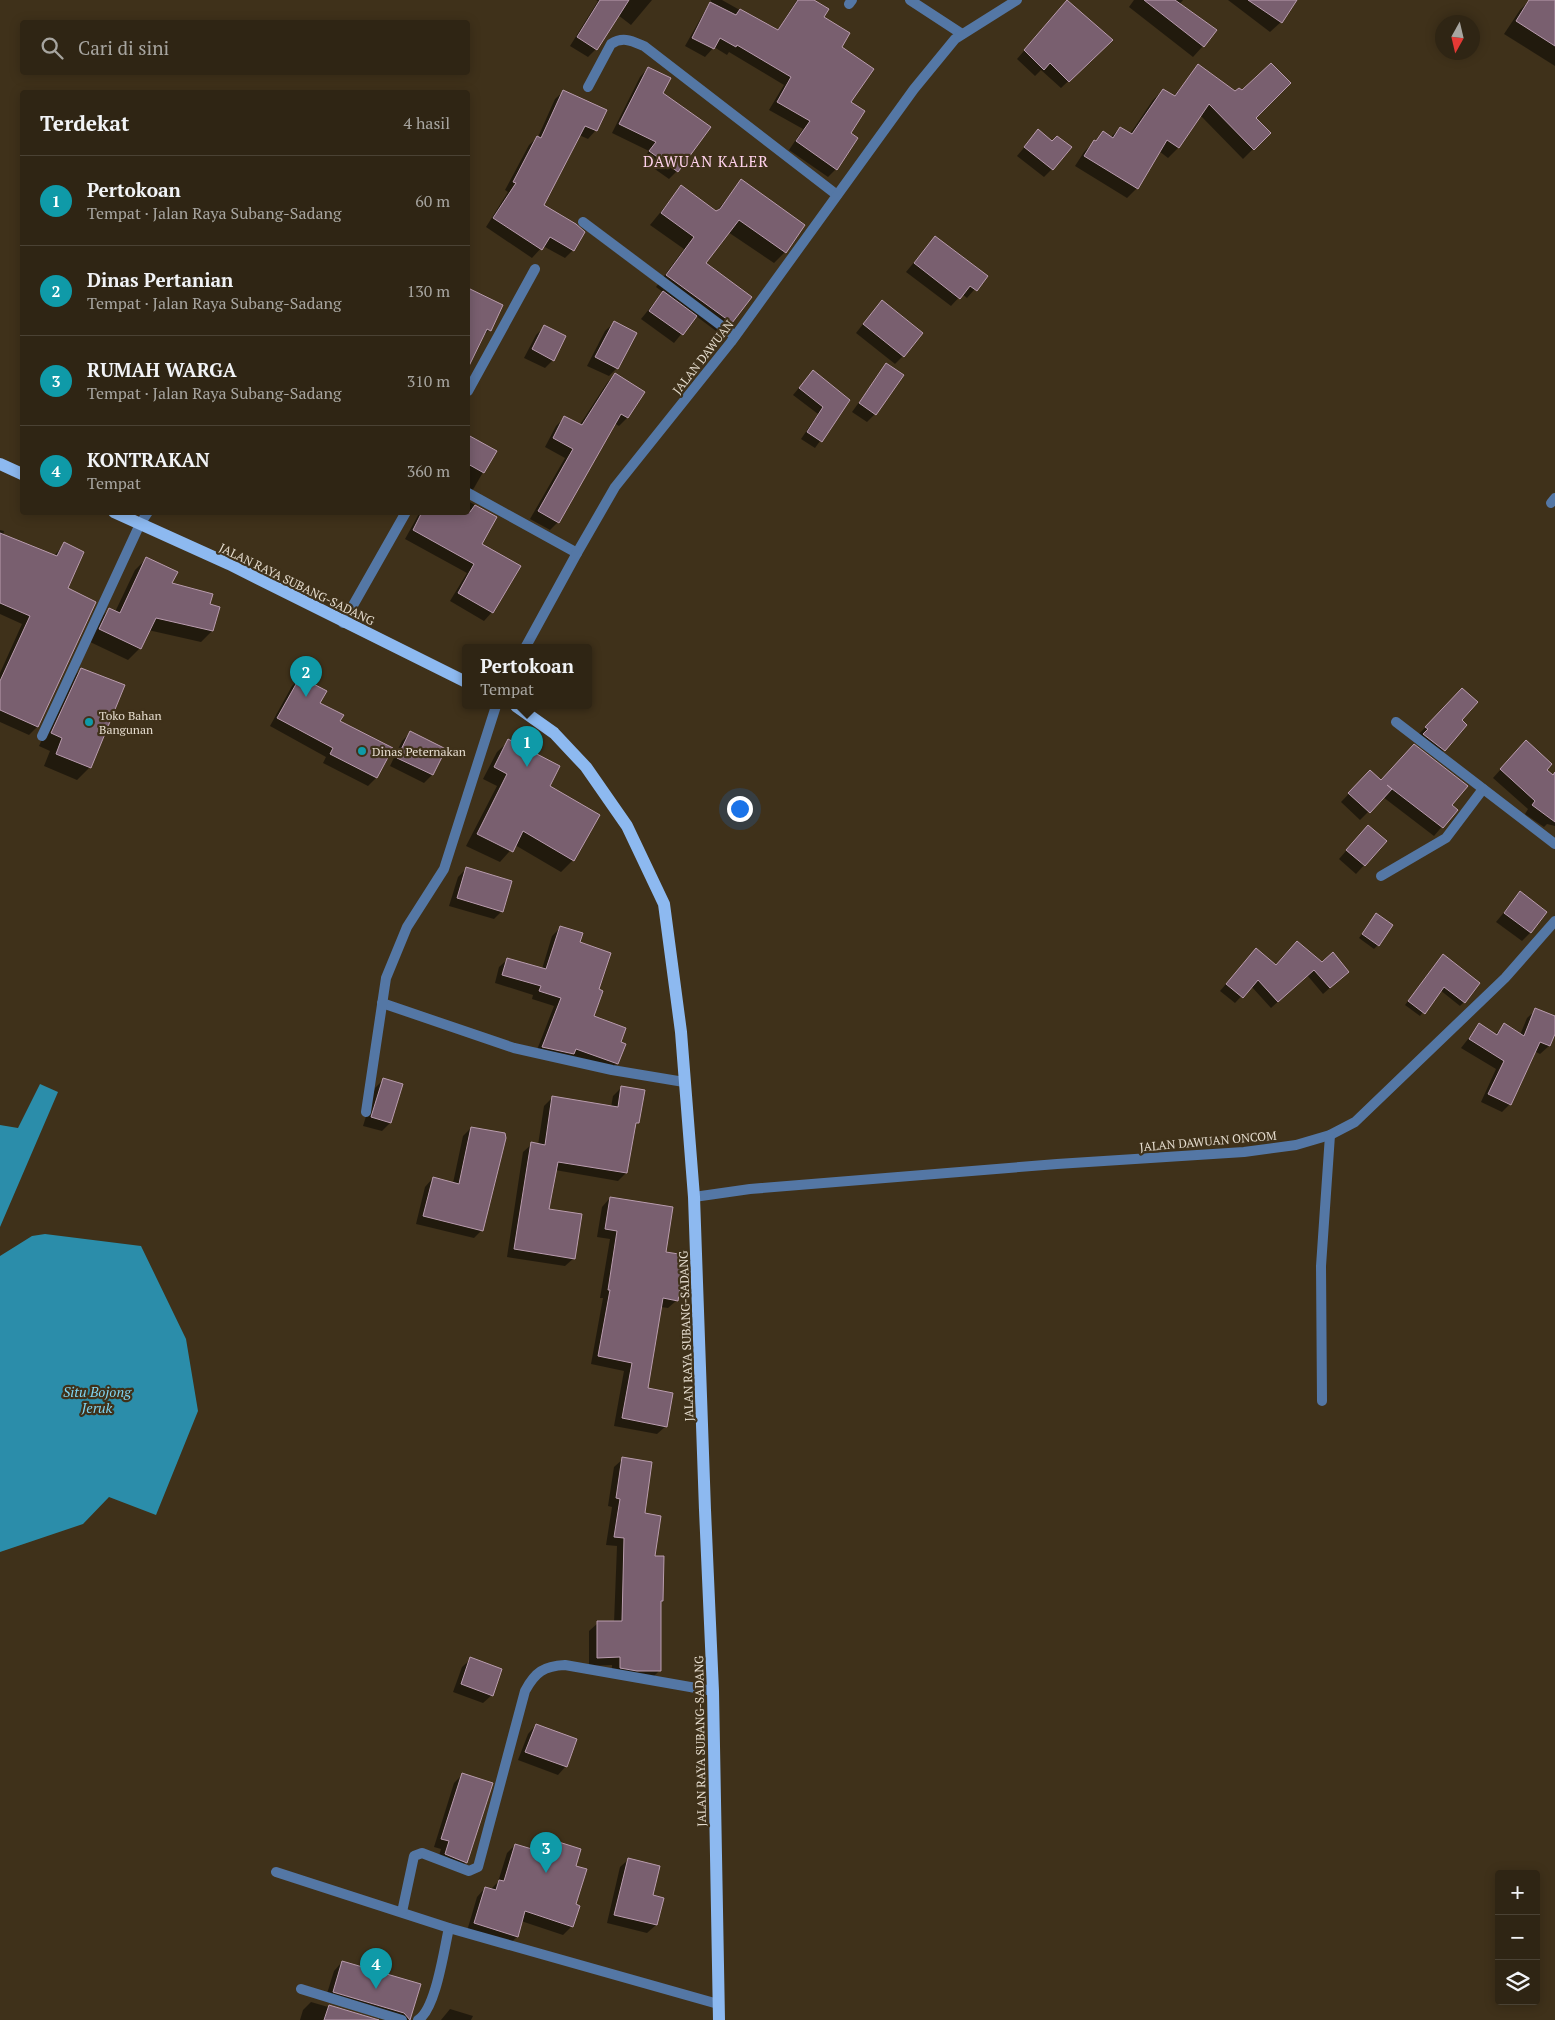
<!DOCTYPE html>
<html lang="id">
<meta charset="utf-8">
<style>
:root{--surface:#2f2514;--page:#3b3122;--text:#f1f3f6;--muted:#a7a5a0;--line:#4a4234;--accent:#1a73e8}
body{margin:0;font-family:"PT Serif",serif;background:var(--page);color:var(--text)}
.controls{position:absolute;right:15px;bottom:15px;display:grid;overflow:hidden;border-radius:5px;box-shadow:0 2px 12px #0003}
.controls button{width:45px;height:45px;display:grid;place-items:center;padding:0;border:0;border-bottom:1px solid var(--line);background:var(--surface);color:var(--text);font:25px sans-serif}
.compass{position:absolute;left:1435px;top:15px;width:45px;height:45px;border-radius:50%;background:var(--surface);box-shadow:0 2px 12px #0003;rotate:188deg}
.you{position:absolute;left:739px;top:808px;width:18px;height:18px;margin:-12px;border:4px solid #fff;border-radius:50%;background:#1a73e8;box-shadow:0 0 0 8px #1a73e833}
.badge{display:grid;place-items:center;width:32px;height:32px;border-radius:50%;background:var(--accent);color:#fff;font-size:16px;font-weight:700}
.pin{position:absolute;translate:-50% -41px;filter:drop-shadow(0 1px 2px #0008)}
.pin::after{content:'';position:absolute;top:26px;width:18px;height:15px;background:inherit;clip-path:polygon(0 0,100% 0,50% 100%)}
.popup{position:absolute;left:462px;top:644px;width:130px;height:65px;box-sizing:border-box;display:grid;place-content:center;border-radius:5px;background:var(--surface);filter:drop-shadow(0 1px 4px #0005);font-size:16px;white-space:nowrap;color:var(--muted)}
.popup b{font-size:19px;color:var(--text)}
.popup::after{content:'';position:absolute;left:50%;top:100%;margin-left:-10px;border:10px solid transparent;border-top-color:var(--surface)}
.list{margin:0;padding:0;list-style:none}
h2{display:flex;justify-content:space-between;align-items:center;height:65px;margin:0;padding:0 20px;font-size:21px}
h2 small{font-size:16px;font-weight:400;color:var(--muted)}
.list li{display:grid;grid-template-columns:32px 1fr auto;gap:15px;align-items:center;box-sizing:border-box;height:90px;padding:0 20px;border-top:1px solid var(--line)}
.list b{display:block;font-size:19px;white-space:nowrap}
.list p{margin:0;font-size:16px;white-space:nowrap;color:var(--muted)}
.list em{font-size:16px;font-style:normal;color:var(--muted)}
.icon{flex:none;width:28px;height:28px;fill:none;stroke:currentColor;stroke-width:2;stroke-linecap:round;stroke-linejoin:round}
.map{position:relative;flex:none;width:1555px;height:2020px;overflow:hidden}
.search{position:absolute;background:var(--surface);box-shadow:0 2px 12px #0003;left:20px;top:20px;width:450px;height:55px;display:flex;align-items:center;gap:12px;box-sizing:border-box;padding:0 18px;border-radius:5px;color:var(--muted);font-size:19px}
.panel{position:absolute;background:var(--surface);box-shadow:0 2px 12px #0003;left:20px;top:90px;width:450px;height:425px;border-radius:5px}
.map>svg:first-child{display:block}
.water{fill:#2b8daa}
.shadow{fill:#0007}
.building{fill:#795f6f;stroke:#b99cae}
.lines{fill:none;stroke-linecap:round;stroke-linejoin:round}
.minor{stroke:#5477a5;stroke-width:10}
.primary{stroke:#8db9f0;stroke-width:12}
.culture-dot{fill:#0f9aa8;stroke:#3f311a;stroke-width:2}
.labels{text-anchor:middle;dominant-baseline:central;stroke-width:4.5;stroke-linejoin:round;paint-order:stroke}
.street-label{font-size:12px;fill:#e6ddcf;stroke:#3f311a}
.poi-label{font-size:12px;fill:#e6ddcf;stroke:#3f311a;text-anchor:start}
.water-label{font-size:14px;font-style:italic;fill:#80d4f1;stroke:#3f311a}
.quarter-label{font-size:15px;letter-spacing:1px;fill:#ffd2ec;stroke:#3f311a}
</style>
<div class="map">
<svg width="1555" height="2020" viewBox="0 0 1555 2020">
<rect width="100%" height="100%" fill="#3f311a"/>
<g class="water">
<polygon points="40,1084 58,1092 0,1227 0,1125 18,1128"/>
<polygon points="45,1234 141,1246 186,1339 198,1411 156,1515 109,1497 83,1524 0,1552 0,1256 32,1236"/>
</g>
<g class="shadow">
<polygon points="596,0 652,0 631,25 618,15 596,49 588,57 570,46 598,1"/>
<polygon points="711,0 722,0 777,31 797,0 811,0 840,48 849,102 849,133 836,169 828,177 789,150 803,129 769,110 784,85 729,52 727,55 714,47 705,57 685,46"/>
<polygon points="1134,0 1183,0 1179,5 1203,46 1193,57 1129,7"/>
<polygon points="1228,0 1295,0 1281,22 1270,32"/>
<polygon points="1530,0 1555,0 1555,66 1504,34 1520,10"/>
<polygon points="1060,9 1111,40 1061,88 1041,70 1035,76 1017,59"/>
<polygon points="1199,66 1235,93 1242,92 1254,118 1269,133 1243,159 1200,115 1178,148 1168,158 1159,151 1137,188 1127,198 1075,166 1084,152 1103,133 1111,137 1120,128 1130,134 1153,100 1163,90 1173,97"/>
<polygon points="648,68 662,94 677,171 669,179 642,160 649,151 612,133 640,77"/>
<polygon points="564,91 596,130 588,139 579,135 542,205 573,250 565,258 543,246 532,258 486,227 508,192 505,190 529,145 538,137 555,99"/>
<polygon points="1038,131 1052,169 1044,177 1017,156"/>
<polygon points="741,181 785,252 774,263 728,232 705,263 731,322 720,334 696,316 674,343 641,319 663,292 656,287 684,249 650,225 681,187 716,212"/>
<polygon points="935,237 986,276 967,298 962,294 951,306 906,272"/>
<polygon points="469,291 489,330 481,338 468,362 468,293"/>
<polygon points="874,310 903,356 895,364 856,333"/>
<polygon points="614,323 617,368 609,376 587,366 605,331"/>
<polygon points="544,327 553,360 545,368 524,358 536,335"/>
<polygon points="886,365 875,414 867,422 852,412"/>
<polygon points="813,371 849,400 815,448 801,439 818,414 793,395"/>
<polygon points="615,374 643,392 627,418 619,426 614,423 558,522 550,530 530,519 565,458 545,447 556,426 565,417 579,426 607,383"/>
<polygon points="473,439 495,451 474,488 468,495 468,444"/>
<polygon points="468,501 496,517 481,544 492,612 484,621 450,601 467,573 405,539 420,512 468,512"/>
<polygon points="0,530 4,531 3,535 54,556 64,544 66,589 37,727 29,735 0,722 0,673 22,624 0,614"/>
<polygon points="147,558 170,584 209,605 212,631 201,642 148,630 140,648 128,660 88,641 98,621 109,609 115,612 135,570"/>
<polygon points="81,669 90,767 77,780 44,766 50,751 39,746 69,682"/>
<polygon points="300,678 319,703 339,722 392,749 376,778 368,786 323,763 326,757 270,726 292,686"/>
<polygon points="1455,696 1460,720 1444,750 1437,757 1419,734"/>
<polygon points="410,733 444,749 432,775 424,783 390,766 402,741"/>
<polygon points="509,741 548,786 573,860 561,872 515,845 500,862 466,846 497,786 483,779 497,752"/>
<polygon points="1518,750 1555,777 1555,826 1547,824 1544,827 1525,814 1528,809 1493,778"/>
<polygon points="1362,780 1381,781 1450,805 1456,810 1434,836 1383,797 1360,820 1341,802"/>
<polygon points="1360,835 1385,842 1356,874 1339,859"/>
<polygon points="466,869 502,911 494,919 449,906 458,877"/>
<polygon points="1520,893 1531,932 1522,941 1496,922"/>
<polygon points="1376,915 1378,945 1374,949 1359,938"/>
<polygon points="561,927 579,943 597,989 593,1017 619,1043 617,1063 609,1072 535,1055 554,1006 532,999 533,995 495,983 499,967 508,959 542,969 552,936"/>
<polygon points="1290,949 1341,978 1323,994 1307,975 1271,1008 1251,986 1235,1003 1220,991 1250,956 1276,966"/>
<polygon points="1440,960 1464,1002 1460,1006 1440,990 1420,1016 1405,1005"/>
<polygon points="1536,1010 1555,1018 1555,1030 1549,1046 1540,1054 1534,1051 1510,1104 1502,1112 1481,1102 1496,1069 1461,1048 1479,1025 1495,1035 1504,1025 1520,1035 1527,1018"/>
<polygon points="384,1079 390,1123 382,1131 363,1126 375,1088"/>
<polygon points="622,1087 638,1122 634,1127 626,1173 618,1181 555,1170 548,1210 574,1258 565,1266 507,1257 523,1152 532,1144 538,1145 544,1106 552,1098 611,1107 613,1096"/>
<polygon points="471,1128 482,1230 474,1238 416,1224 425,1187 433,1178 453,1183 463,1136"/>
<polygon points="610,1198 677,1300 668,1308 661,1307 647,1389 666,1426 657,1434 614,1426 624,1371 591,1364 603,1298 600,1298 610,1239 597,1237 602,1207"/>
<polygon points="623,1459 644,1514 662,1601 660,1603 660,1670 651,1679 612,1676 612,1665 589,1666 589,1631 598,1623 614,1623 617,1546 606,1545 612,1507 608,1506 614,1467"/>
<polygon points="471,1659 492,1695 483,1703 453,1692 462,1667"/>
<polygon points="536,1725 566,1766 558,1775 518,1760 528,1734"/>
<polygon points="462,1775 466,1862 458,1871 437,1863 441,1849 434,1847 454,1783"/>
<polygon points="546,1840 575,1866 572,1926 563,1935 521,1921 517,1937 508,1945 467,1931 477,1897 485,1888 491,1889 498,1882 507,1853 515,1845 537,1852"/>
<polygon points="629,1859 652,1896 662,1899 656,1925 647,1933 607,1923 620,1867"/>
<polygon points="342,1962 419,1985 408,2020 391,2020 325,2000 334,1971"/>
<polygon points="311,2002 373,2020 300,2020 303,2010"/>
<polygon points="450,2009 473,2016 471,2020 441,2020"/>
</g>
<g class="building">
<polygon points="600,0 629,0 597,50 577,37"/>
<polygon points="798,0 814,0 829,9 824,17 850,33 842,47 874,69 851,102 865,111 851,133 858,138 837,170 796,141 810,121 777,102 791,77 737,45 736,47 720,38 714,49 692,38 710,2 736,15 740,9 778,30"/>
<polygon points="1067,0 1113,40 1069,82 1050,63 1044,70 1024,50"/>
<polygon points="1144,0 1175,0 1217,30 1204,47"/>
<polygon points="1248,0 1297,0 1282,23"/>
<polygon points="1529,0 1555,0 1555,46 1516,21"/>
<polygon points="1271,63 1291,83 1256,118 1271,133 1254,150 1209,104 1179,148 1167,140 1138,189 1084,156 1094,140 1096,141 1103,131 1113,138 1120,127 1132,134 1163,89 1175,96 1198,64 1235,91 1239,88 1242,90"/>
<polygon points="648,67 671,78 663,93 711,127 678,172 649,151 656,142 619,124"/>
<polygon points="563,90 607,110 597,131 585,126 544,205 576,224 585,232 574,251 550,237 542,250 493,218 516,183 513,182 537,136 541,138"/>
<polygon points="1038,129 1052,141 1057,136 1072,147 1053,170 1024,147"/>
<polygon points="741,179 805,225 786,253 739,220 706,263 752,297 732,323 666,275 694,237 661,213 681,185 716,211 720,209"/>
<polygon points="935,236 988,276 977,291 970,286 960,299 914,263"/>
<polygon points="468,288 503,305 491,331 487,329 468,368"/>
<polygon points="663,291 697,316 683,335 649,311"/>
<polygon points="882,300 923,333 904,357 863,324"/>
<polygon points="614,321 637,333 618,369 595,357"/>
<polygon points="544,325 566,336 554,361 532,349"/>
<polygon points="886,363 904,375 876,415 859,403"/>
<polygon points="813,370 850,400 822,442 807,432 823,407 799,388"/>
<polygon points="615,373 645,392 628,418 621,414 559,523 538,511 573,449 553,438 564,416 582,425"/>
<polygon points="468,435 497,451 484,473 468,464"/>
<polygon points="475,505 497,517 482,544 521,566 493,613 458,593 474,564 413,530 422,512 470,512"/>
<polygon points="0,533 57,556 64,542 84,552 68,588 96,602 38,727 0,710 0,681 30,616 0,603"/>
<polygon points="146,557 178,572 172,583 213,594 210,604 220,607 213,631 156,618 141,649 99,629 109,608 120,613"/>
<polygon points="81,668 125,685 91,768 56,754 62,738 51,733"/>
<polygon points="300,677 327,691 320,703 344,715 340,721 393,748 377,778 330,754 333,748 277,718"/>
<polygon points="1462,688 1478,702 1462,720 1467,725 1445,751 1423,734 1428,729 1425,727"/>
<polygon points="410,731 446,749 433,775 397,758"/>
<polygon points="508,739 560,766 550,786 600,815 574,861 523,831 513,852 477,834 507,774 494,767"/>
<polygon points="1526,740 1552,764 1547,770 1553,775 1555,772 1555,822 1532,805 1535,801 1500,769"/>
<polygon points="1414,744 1468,786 1452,805 1458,810 1443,828 1387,785 1392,789 1370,813 1348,793 1370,770 1381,780"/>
<polygon points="1368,825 1387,841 1365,866 1346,850"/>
<polygon points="466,867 512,881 503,912 457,898"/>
<polygon points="1520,891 1547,912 1531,933 1504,913"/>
<polygon points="1376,913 1393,925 1379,946 1362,934"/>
<polygon points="560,926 583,933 580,942 611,953 599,989 603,991 594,1016 626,1028 621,1042 626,1044 618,1064 576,1049 574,1054 542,1047 561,998 539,991 541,986 502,975 507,958 546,969"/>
<polygon points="1297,941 1322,962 1333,952 1349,972 1330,988 1314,970 1278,1002 1258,980 1243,998 1226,984 1256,948 1276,965"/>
<polygon points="1443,954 1480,983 1465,1003 1444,987 1425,1014 1408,1001"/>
<polygon points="1535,1008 1555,1016 1555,1034 1550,1046 1540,1042 1511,1105 1488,1094 1504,1061 1469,1039 1479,1023 1497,1035 1504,1023 1524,1036"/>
<polygon points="383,1078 403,1084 391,1123 371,1117"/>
<polygon points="621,1086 645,1090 639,1123 636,1123 627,1173 558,1162 549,1209 582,1214 575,1259 514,1249 531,1142 545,1145 552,1096 618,1107"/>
<polygon points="471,1127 505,1133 506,1138 483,1231 423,1216 433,1177 459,1184"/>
<polygon points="610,1197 673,1207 666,1252 685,1255 678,1301 663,1298 648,1388 673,1393 667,1427 622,1418 632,1363 598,1356 610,1290 608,1290 617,1231 605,1229"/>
<polygon points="622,1457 652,1462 645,1513 661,1516 655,1556 664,1556 663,1601 661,1601 661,1671 637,1671 620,1668 620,1657 597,1658 597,1621 622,1621 624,1538 614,1537 620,1499 616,1498"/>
<polygon points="470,1657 502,1669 493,1696 461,1684"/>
<polygon points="536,1724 577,1739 567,1767 525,1752"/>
<polygon points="462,1773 493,1783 467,1863 445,1854 449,1841 441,1839"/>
<polygon points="546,1838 581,1849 576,1866 587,1869 576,1904 580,1906 573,1927 525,1911 518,1937 474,1923 485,1887 496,1890 499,1880 504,1881 515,1844 542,1852"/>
<polygon points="628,1858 660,1866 653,1895 664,1898 657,1925 614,1915"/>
<polygon points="342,1961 421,1984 410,2020 404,2013 333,1992"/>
<polygon points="329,2005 379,2020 324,2020"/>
</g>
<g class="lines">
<g class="minor">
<polyline points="910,0 962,34"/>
<polyline points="849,4 852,0"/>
<path d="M588 87 611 44C623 36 632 41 644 46L837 195"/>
<polyline points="583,222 735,336"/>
<polyline points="468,391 535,269"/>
<polyline points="468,493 577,553"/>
<polyline points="1551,503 1555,498"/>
<polyline points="343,623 406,512"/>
<polyline points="525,648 577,553 615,487 731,342 914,89 955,39 1017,0"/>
<polyline points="1396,722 1555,844"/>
<polyline points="42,736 140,524 148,512"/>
<polyline points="1381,876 1446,838 1483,789"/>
<polyline points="382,1003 514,1048 612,1070 684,1082"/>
<polyline points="366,1112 386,978 407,927 444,869 496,706"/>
<polyline points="694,1197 750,1189 1057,1164 1244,1152 1296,1145 1330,1135 1355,1122 1505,978 1555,921"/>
<polyline points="1322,1401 1321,1266 1330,1135"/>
<polyline points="276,1872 449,1928 718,2004"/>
<path d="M402 1912 414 1856 422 1853 469 1871 478 1867 525 1691C535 1672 544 1666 565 1665L713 1691"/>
<polyline points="301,1989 402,2020"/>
<path d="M418 2020C436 2009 444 1949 449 1928"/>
</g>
<g class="primary">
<polyline points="0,464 22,474"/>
<polyline points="114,512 229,564 466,682"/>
<polyline points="516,706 554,733 586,767 627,826 664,904 681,1032 694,1197 705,1510 713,1691 719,2020"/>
</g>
</g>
<g class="culture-dot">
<circle cx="89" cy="722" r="5"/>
<circle cx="362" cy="751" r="5"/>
</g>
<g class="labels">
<g class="street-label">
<text transform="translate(703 357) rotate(-52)">JALAN DAWUAN</text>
<text transform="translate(297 584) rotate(26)">JALAN RAYA SUBANG-SADANG</text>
<text transform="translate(1208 1141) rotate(-5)">JALAN DAWUAN ONCOM</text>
<text transform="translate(686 1336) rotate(-92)">JALAN RAYA SUBANG-SADANG</text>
<text transform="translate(700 1741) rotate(-91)">JALAN RAYA SUBANG-SADANG</text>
</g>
<g class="poi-label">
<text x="99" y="715">Toko Bahan<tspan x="99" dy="14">Bangunan</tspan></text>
<text x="372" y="751">Dinas Peternakan</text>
</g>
<g class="water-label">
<text x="97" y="1391">Situ Bojong<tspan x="97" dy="16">Jeruk</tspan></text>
</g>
<g class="quarter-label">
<text x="706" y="161">DAWUAN KALER</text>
</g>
</g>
</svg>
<div class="controls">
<button>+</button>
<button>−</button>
<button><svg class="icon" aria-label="layers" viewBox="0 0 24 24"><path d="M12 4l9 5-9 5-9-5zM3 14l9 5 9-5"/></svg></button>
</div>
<svg class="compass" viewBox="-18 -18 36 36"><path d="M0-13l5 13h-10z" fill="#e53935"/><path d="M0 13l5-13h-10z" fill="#a7a5a0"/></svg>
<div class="you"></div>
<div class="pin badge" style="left:527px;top:767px;background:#0f9aa8">1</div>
<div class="popup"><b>Pertokoan</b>Tempat</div>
<div class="pin badge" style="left:306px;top:697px;background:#0f9aa8">2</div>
<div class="pin badge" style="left:546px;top:1873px;background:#0f9aa8">3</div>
<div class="pin badge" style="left:376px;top:1989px;background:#0f9aa8">4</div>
<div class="search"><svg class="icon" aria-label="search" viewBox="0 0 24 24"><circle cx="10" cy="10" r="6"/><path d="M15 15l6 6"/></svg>Cari di sini</div>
<section class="panel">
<h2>Terdekat<small>4 hasil</small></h2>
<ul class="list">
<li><span class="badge" style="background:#0f9aa8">1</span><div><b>Pertokoan</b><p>Tempat · Jalan Raya Subang-Sadang</p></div><em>60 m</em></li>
<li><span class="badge" style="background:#0f9aa8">2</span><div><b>Dinas Pertanian</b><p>Tempat · Jalan Raya Subang-Sadang</p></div><em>130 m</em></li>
<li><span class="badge" style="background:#0f9aa8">3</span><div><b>RUMAH WARGA</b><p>Tempat · Jalan Raya Subang-Sadang</p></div><em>310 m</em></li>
<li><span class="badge" style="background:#0f9aa8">4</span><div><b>KONTRAKAN</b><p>Tempat</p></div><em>360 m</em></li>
</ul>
</section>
</div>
